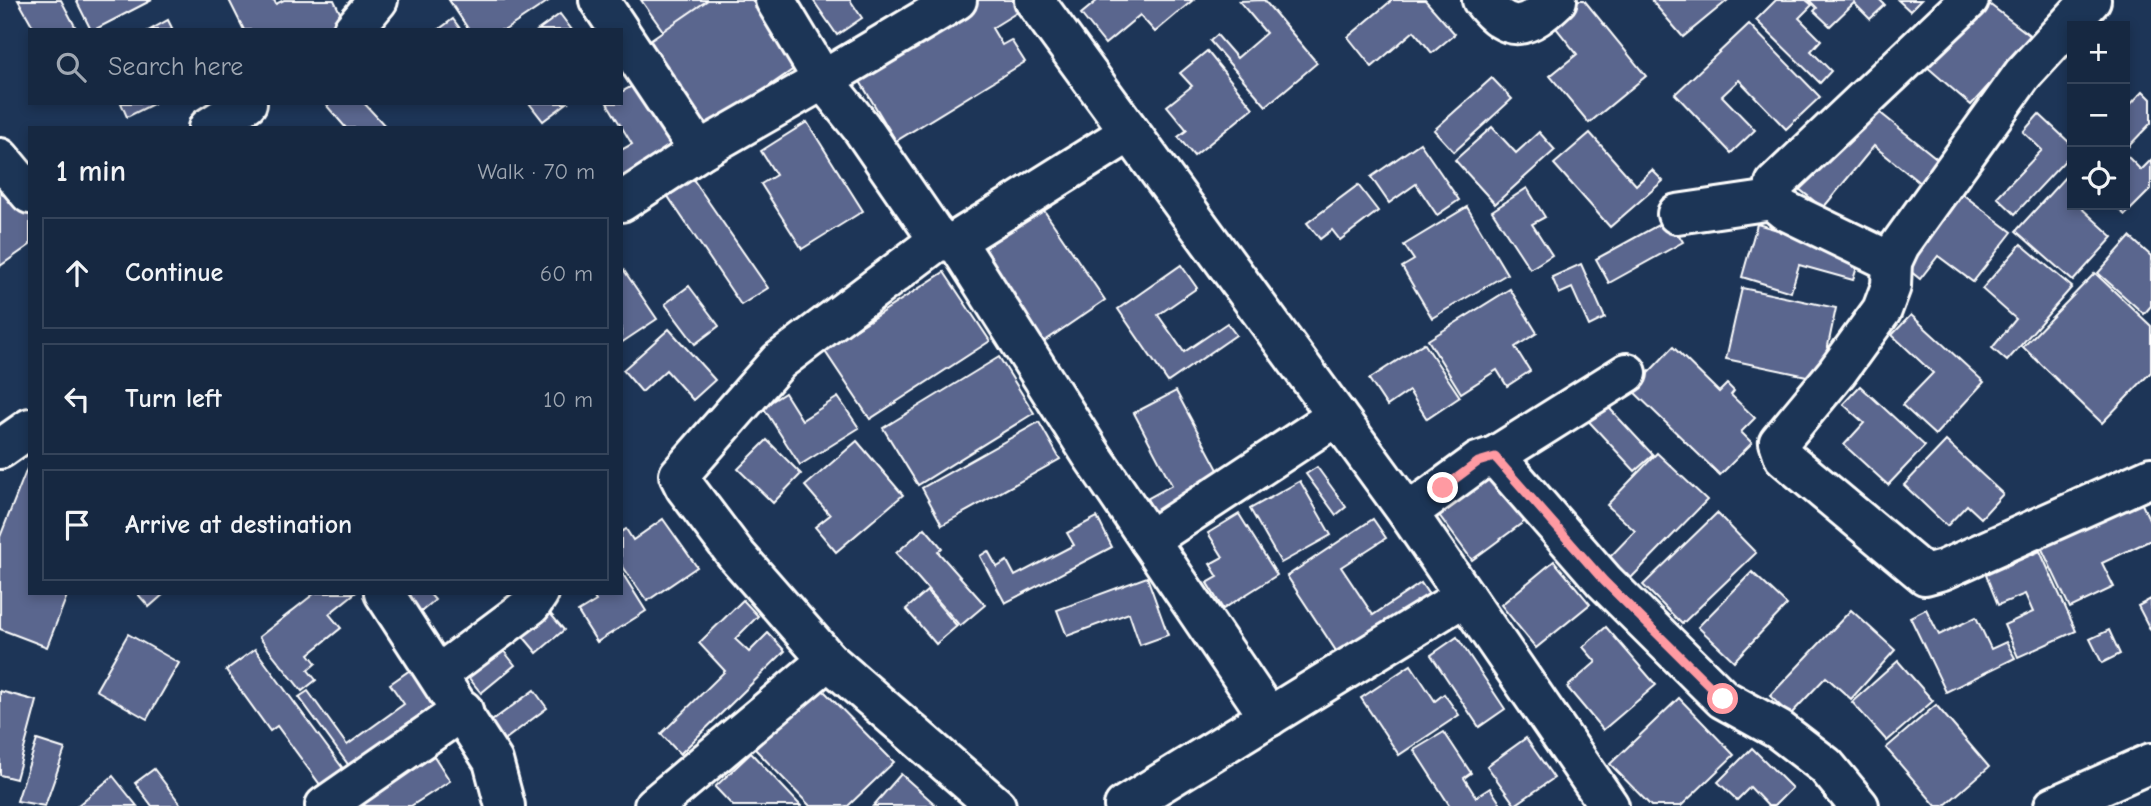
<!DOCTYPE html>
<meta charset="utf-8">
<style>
:root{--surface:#162841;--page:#1f3048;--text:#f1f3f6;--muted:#9ea6b1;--line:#35445a}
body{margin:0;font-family:"Comic Neue",sans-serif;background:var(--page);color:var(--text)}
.controls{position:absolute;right:21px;top:21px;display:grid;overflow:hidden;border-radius:0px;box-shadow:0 4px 10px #0003}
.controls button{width:63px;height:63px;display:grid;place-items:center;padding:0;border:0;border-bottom:2px solid var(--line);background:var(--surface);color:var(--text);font:35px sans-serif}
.stop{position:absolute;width:21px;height:21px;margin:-16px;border:5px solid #ff9aa2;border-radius:50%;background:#fff}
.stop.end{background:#ff9aa2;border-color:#fff;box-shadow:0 2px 7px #0008}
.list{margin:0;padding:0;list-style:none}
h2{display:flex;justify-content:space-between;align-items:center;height:91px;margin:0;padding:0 28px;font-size:30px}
h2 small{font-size:23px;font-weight:400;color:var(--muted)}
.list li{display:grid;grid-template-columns:46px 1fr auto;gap:21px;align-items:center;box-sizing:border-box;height:112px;margin:0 14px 14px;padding:0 14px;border:2px solid var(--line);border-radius:0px}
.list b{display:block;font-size:26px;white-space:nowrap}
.list em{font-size:23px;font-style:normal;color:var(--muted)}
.icon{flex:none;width:38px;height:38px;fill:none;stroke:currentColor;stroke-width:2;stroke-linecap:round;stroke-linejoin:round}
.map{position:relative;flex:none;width:2151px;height:806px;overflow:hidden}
.search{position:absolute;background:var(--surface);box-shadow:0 4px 10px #0003;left:28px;top:28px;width:595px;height:77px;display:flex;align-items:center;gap:18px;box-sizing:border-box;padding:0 24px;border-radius:0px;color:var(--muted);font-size:26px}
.panel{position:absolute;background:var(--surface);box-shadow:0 4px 10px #0003;left:28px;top:126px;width:595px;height:469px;border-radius:0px}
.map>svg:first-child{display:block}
.building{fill:#5a668e;stroke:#fff;stroke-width:2}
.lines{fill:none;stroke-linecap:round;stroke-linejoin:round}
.minor-casing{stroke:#fff;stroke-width:44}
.minor{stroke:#1d3557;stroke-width:38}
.route{stroke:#ff9aa2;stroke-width:9}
</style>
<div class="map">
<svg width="2151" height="806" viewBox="0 0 2151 806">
<rect width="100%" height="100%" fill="#1d3557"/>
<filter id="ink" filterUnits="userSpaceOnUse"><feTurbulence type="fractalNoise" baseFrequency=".0143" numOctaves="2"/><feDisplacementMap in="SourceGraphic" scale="14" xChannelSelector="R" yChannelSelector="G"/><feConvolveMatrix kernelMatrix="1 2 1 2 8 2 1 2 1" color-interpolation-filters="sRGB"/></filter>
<g filter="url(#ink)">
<g class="building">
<polygon points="18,0 61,0 77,30 35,30"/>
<polygon points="76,0 152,0 94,30 91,30"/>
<polygon points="229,0 274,0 276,4 284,0 334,0 343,19 322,30 244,30"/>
<polygon points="449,0 550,0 505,30 469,30"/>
<polygon points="641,0 715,0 666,35"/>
<polygon points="708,0 752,0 798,66 704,131 644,44"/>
<polygon points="813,0 850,0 862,18 837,35"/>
<polygon points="974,0 1015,0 1021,10 992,28 1002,45 1011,40 1025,62 896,141 855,73"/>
<polygon points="1098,0 1193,0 1155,32 1140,15 1105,44 1081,14"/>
<polygon points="1264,0 1317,63 1266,106 1210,41 1217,35 1237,58 1266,33 1239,1"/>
<polygon points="1392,0 1425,0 1455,34 1432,53 1414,31 1372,67 1348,37"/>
<polygon points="1579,0 1584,0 1646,76 1589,123 1550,76 1577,54 1552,23"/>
<polygon points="1651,0 1728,0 1683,37"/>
<polygon points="1776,0 1806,0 1812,5 1799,18 1821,40 1811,51 1831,71 1820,83 1756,20"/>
<polygon points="1809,0 1880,0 1885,5 1870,19 1854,3 1830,26 1814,11 1817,8"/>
<polygon points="1898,0 1921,0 1910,11"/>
<polygon points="1984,0 2032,37 1971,105 1926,66"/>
<polygon points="560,14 572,30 538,30"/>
<polygon points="453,19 461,30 438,30"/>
<polygon points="168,20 173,30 150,30"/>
<polygon points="1749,24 1820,97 1786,129 1739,80 1722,96 1755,130 1731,153 1675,94"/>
<polygon points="1207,51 1253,108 1194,156 1178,137 1187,130 1167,106 1192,86 1180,73"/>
<polygon points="1492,78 1512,99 1454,152 1434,130"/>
<polygon points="634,85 672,147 621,178 621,150 632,144 607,103 621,103 621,92"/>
<polygon points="2143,91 2151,99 2151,123 2125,150 2125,110"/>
<polygon points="121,103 155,103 127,117"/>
<polygon points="330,103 364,103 387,128 346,128 327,106"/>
<polygon points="529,103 567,103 543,121"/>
<polygon points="1868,103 1945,165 1926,188 1874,146 1823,208 1798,188"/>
<polygon points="2039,114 2072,145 2072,153 2015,214 1997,197 2042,150 2023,132"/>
<polygon points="807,122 863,211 802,249 761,184 776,175 761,151"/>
<polygon points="1492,127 1516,153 1539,132 1555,150 1495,204 1455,160"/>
<polygon points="1590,133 1636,185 1652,170 1663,181 1610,227 1554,164"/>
<polygon points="1420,143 1459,200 1437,215 1416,184 1389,203 1371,177"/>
<polygon points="2125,154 2141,170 2151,160 2151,189 2125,215 2114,205 2125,205"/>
<polygon points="688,172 768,288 741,305 663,189"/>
<polygon points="0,173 30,214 30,245 0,266"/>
<polygon points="2066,176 2072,182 2072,205 2078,205 2113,237 2073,281 2016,231"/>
<polygon points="1358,185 1378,211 1340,240 1332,230 1320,239 1307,223"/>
<polygon points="1527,188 1545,217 1532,224 1552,255 1530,269 1492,211"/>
<polygon points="1961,193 2012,232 1973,282 1938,256 1920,279 1904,266"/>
<polygon points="1467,207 1507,274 1432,318 1402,267 1414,260 1404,245"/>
<polygon points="1043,209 1105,300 1039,345 977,253"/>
<polygon points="1669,219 1683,242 1609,283 1596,259"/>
<polygon points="1757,224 1861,254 1853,280 1799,265 1791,292 1742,277"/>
<polygon points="2130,237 2151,256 2151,306 2144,314 2098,273"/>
<polygon points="2021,244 2072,287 2007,361 1992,348 2016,319 1982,289"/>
<polygon points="1581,264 1605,318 1589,326 1572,288 1559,294 1552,277"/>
<polygon points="1181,265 1197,288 1158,315 1184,352 1227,323 1236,335 1168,382 1118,309"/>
<polygon points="621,266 657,319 621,343"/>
<polygon points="944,272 990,341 870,419 824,350"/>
<polygon points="2095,273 2151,326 2151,372 2102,423 2023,347"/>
<polygon points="689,286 719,326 695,344 665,304"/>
<polygon points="1742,288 1836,308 1821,379 1726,359"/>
<polygon points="1510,289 1537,333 1515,347 1530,371 1507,386 1497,370 1461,393 1428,340"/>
<polygon points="1911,315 1984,382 1935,435 1902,405 1933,373 1892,335"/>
<polygon points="669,329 715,380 693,400 666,370 642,392 623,370"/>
<polygon points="1424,343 1460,397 1427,419 1409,391 1387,406 1369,379"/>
<polygon points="1673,347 1719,392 1727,384 1734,391 1731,395 1755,418 1741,432 1752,443 1720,475 1632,390"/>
<polygon points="999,357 1034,413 918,485 883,428"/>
<polygon points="1860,386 1925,446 1888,485 1844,445 1864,423 1843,404"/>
<polygon points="1176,391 1223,479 1155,514 1147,499 1172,485 1134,413"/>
<polygon points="785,393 802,420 838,397 859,428 800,465 763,407"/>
<polygon points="1598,396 1653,455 1635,471 1581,413"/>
<polygon points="1039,422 1060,459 942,525 922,488"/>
<polygon points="767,440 801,474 773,503 738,469"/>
<polygon points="857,441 903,495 836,552 815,527 830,515 805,486"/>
<polygon points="1946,441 2003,494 1981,518 1967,505 1947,526 1904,485"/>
<polygon points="1657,453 1707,500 1628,581 1607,560 1635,531 1607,505"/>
<polygon points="30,461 30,593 68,593 47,647 0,629 0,537"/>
<polygon points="1317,467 1346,507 1336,515 1306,474"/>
<polygon points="1492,477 1525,521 1472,560 1439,515"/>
<polygon points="1300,481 1331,535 1281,563 1250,509"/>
<polygon points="2140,500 2151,523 2151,540 2102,563 2114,587 2070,608 2041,547"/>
<polygon points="1717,513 1756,553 1682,624 1643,585"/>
<polygon points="1239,514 1277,575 1223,609 1207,583 1218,577 1210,564 1223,557 1208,533"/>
<polygon points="1097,517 1112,547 1005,603 980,556 988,551 997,567 1007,561 1015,576 1074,545 1067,533"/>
<polygon points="663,519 697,567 647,601 621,564 621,532 626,529 633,540"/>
<polygon points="1373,519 1386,538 1341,567 1373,615 1421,583 1435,604 1344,663 1287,576"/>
<polygon points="925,528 942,548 938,552 985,605 960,626 896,553"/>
<polygon points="2040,551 2076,631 2018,657 2004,625 2033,612 2025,594 1998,605 1986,575"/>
<polygon points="1554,561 1590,604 1536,648 1501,605"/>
<polygon points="621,571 646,611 597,642 578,612 596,601 591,593 621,593"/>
<polygon points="1752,572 1787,605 1734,661 1698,627"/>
<polygon points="1147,577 1168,635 1140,645 1129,613 1067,636 1057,610"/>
<polygon points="927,591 957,626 936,644 906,609"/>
<polygon points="137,593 165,593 149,607"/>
<polygon points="315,593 355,593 329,614 341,628 309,654 316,663 308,670 316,680 302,691 259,637"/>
<polygon points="398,593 429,593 435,600 416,616"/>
<polygon points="2151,599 2151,631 2138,606"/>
<polygon points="743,600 758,616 735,639 749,652 768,633 785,651 680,754 661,734 725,671 699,643"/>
<polygon points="543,605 564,630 537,653 516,628"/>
<polygon points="1926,609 1939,635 1976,617 1991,649 2006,642 2015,658 1946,692 1910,617"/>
<polygon points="1851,610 1895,650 1851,699 1826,677 1790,715 1770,696"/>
<polygon points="1606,627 1656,685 1603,730 1567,687 1596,662 1583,647"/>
<polygon points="2109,630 2120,654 2102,663 2090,639"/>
<polygon points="128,634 179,663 147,719 96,690"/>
<polygon points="1457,637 1505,709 1479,727 1431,655"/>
<polygon points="499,645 515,665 481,693 465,673"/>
<polygon points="255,649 347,774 324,790 277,726 270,731 226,670"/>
<polygon points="1898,661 1933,701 1887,741 1852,702"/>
<polygon points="1411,665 1435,701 1444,694 1459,715 1399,755 1361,698"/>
<polygon points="413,668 443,710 355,774 299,697 308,691 347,745 404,704 390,684"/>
<polygon points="819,686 894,762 848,806 810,806 755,749"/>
<polygon points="534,690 547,708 503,741 489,723"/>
<polygon points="0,691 37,701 16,779 0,775"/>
<polygon points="1679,698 1734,755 1681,806 1651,806 1610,764"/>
<polygon points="1936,705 1989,767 1944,806 1936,806 1886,748"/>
<polygon points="1444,732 1471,773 1464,778 1476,797 1490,788 1502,806 1450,806 1414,750"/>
<polygon points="1526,738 1554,778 1515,805 1487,766"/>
<polygon points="37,740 65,749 45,806 17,801"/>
<polygon points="1752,748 1792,788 1774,806 1768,806 1750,787 1737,800 1718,782"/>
<polygon points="751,753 801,806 733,806 715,787"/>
<polygon points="434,756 450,781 411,806 358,806"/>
<polygon points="154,769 182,806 152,806 135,783"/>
<polygon points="901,774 937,806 873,806"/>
<polygon points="113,776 137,806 77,806"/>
</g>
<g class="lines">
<g class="minor-casing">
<g id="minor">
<polyline points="599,0 619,30"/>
<polyline points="775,0 823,80 957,0"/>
<polyline points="1034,0 1408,513 1609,806"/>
<path d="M1482 0C1510 37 1528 27 1557 0"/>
<polyline points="2091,0 2023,74 1900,245 1892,262 1891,286 1882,310 1837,372 1779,442 1784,457 1925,575 1943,570 2151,477"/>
<polyline points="353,30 378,0"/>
<polyline points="621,34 699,151"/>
<polyline points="208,128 247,103"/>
<polyline points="0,158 30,194"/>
<path d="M621 202 699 151 823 80 861 127 931 229C939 239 943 244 956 241L1130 132"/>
<polyline points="1677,214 1772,200"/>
<polyline points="939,240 779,361 679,475 685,487 737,556 828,660 996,806"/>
<polyline points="956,241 1091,454 1269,717"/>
<polyline points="1892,262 1784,210 1772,200 1775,184 1969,0"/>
<polyline points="0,449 30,428"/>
<polyline points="1495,456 1627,373"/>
<polyline points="1408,513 1478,462 1495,456 1604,581 1723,699 1779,730 1826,766 1859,806"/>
<polyline points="1149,540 1337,416"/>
<polyline points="384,593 493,761 505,806"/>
<polyline points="439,674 531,605 539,593"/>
<polyline points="325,806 463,710"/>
<polyline points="654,806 828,660"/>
<polyline points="1124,806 1465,596"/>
<polyline points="2054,806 2151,763"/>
</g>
</g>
<use href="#minor" class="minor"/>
</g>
</g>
<g class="lines" filter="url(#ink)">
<polyline class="route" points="1443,488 1478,462 1495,457 1604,581 1723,699"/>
</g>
</svg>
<div class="controls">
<button>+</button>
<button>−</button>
<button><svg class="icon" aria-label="locate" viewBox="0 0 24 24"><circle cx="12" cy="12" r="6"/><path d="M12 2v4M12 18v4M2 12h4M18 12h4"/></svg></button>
</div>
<div class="stop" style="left:1723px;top:699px"></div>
<div class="stop end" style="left:1443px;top:488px"></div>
<div class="search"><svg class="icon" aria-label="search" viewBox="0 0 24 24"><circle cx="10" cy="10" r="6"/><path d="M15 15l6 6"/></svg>Search here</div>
<section class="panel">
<h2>1 min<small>Walk · 70 m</small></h2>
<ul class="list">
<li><svg class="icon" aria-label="ahead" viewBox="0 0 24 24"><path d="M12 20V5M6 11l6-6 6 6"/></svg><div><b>Continue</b></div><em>60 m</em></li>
<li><svg class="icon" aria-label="left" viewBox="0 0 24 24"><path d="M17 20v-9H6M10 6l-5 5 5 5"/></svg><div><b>Turn left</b></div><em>10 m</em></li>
<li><svg class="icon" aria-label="arrive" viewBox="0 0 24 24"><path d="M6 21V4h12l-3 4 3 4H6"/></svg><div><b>Arrive at destination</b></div></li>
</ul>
</section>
</div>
